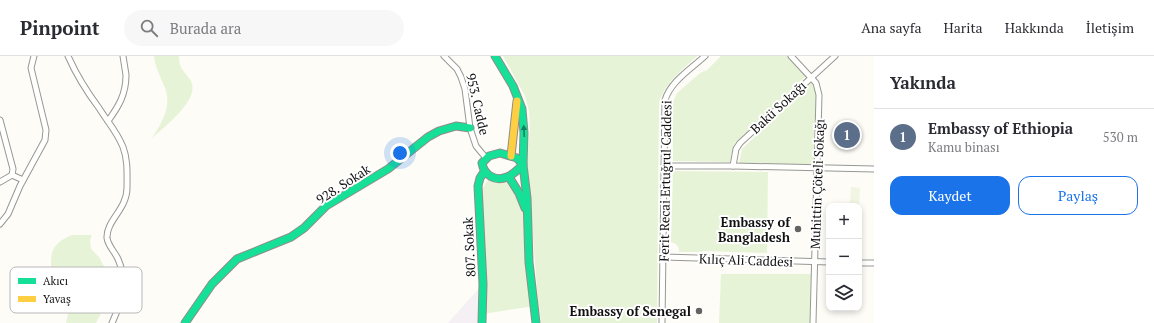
<!DOCTYPE html>
<html lang="tr">
<meta charset="utf-8">
<style>
:root{--surface:#fff;--page:#f7f7f7;--text:#2b2b33;--muted:#7c7c81;--line:#e1e1e2;--accent:#1a73e8}
body{margin:0;font-family:"PT Serif",serif;background:var(--page);color:var(--text)}
.controls{position:absolute;right:12px;bottom:12px;display:grid;overflow:hidden;border-radius:8px;box-shadow:0 2px 6px #0003}
.controls button{width:36px;height:36px;display:grid;place-items:center;padding:0;border:0;border-bottom:1px solid var(--line);background:var(--surface);color:var(--text);font:20px sans-serif}
.you{position:absolute;left:400px;top:97px;width:14px;height:14px;margin:-10px;border:3px solid #fff;border-radius:50%;background:#1a73e8;box-shadow:0 0 0 6px #1a73e833}
.badge{display:grid;place-items:center;width:26px;height:26px;border-radius:50%;background:var(--accent);color:#fff;font-size:13px;font-weight:700}
.pin{position:absolute;translate:-50% -50%;border:2px solid #fff;box-shadow:0 1px 4px #0006}
.list{margin:0;padding:0;list-style:none}
h2{display:flex;justify-content:space-between;align-items:center;height:52px;margin:0;padding:0 16px;font-size:17px}
h2 small{font-size:13px;font-weight:400;color:var(--muted)}
.list li{display:grid;grid-template-columns:26px 1fr auto;gap:12px;align-items:center;box-sizing:border-box;height:56px;padding:0 16px;border-top:1px solid var(--line)}
.list b{display:block;font-size:15px;white-space:nowrap}
.list p{margin:0;font-size:13px;white-space:nowrap;color:var(--muted)}
.list em{font-size:13px;font-style:normal;color:var(--muted)}
.actions{display:flex;gap:8px;padding:12px 16px}
.actions a{flex:1;padding:9px 0;border:1px solid var(--accent);border-radius:12px;text-align:center;font-size:14px;color:var(--accent)}
.actions .main{background:var(--accent);color:#fff}
.icon{flex:none;width:22px;height:22px;fill:none;stroke:currentColor;stroke-width:2;stroke-linecap:round;stroke-linejoin:round}
.map{position:relative;flex:none;width:874px;height:267px;overflow:hidden}
header{display:flex;align-items:center;gap:24px;box-sizing:border-box;height:56px;padding:0 20px;background:var(--surface);border-bottom:1px solid var(--line)}
header strong{font-size:19px}
nav{display:flex;gap:22px;margin-inline-start:auto;font-size:14px}
.search{width:280px;height:36px;background:var(--page);display:flex;align-items:center;gap:10px;box-sizing:border-box;padding:0 14px;border-radius:22px;color:var(--muted);font-size:15px}
main{display:flex}
aside{flex:1;background:var(--surface)}
.map>svg:first-child{display:block}
.industrial{fill:#f5f0f3}
.green{fill:#e7f3d7}
.pitch{fill:#f0f6e1}
.lines{fill:none;stroke-linecap:round;stroke-linejoin:round}
.street-casing{stroke:#979795;stroke-width:7}
.fast-casing{stroke:#8e8d8b;stroke-width:9}
.slow-casing{stroke:#8e8d8b;stroke-width:9}
.street{stroke:#fffffe;stroke-width:5}
.fast{stroke:#16e098;stroke-width:7}
.slow{stroke:#ffcf43;stroke-width:7}
.oneway{fill:#14835b}
.poi-dot{fill:#646362;stroke:#fff;stroke-width:1.5}
.labels{text-anchor:middle;dominant-baseline:central;stroke-width:4;stroke-linejoin:round;paint-order:stroke}
.street-label{font-size:13px;fill:#111;stroke:#fff}
.poi-label{font-size:13px;font-weight:bold;fill:#111;stroke:#fff;text-anchor:end}
.key{fill:#fff;stroke:#b8b8b8;stroke-width:1}
.key-label{font-size:11px;fill:#111}
</style>
<header>
<strong>Pinpoint</strong>
<div class="search"><svg class="icon" aria-label="search" viewBox="0 0 24 24"><circle cx="10" cy="10" r="6"/><path d="M15 15l6 6"/></svg>Burada ara</div>
<nav><a>Ana sayfa</a><a>Harita</a><a>Hakkında</a><a>İletişim</a></nav>
</header>
<main>
<div class="map">
<svg width="874" height="267" viewBox="0 0 874 267">
<rect width="100%" height="100%" fill="#fdfcf7"/>
<polygon class="industrial" points="483,228 482,267 448,267"/>
<g class="green">
<path d="M154 0H179C179 14 185 15 191 25 201 43 164 71 152 82 162 67 172 50 165 32 161 21 155 12 154 0Z"/>
<path d="M503 0H697C682 14 666 26 659 46L657 267H541L538 245 527 107 530 73 529 55 525 40Z"/>
<polygon points="721,0 787,0 806,20 734,88 730,106 673,105 672,48 677,37 700,17 707,14"/>
<polygon points="811,27 816,35 815,109 739,107 742,93"/>
<path d="M673 115 768 116 767 197 704 195 699 196H679C679 190 677 188 671 186Z"/>
<polygon points="490,121 509,121 527,158 534,250 483,258 480,136"/>
<path d="M72 179H92L90 184 91 193 99 201 108 218 110 234 109 242 96 267H66C67 264 67 261 68 258 71 244 85 245 77 226 68 222 60 222 52 217 49 197 52 187 72 179Z"/>
<polygon points="721,218 811,218 810,267 719,267"/>
</g>
<polygon class="pitch" points="851,131 860,132 859,152 859,150 850,150"/>
<g class="lines">
<g class="street-casing">
<g id="street">
<path d="M68 0C76 18 87 36 99 52 107 65 117 76 123 91 128 104 127 118 127 132 127 153 106 165 107 182 108 190 115 196 118 203 128 226 122 245 112 267"/>
<polyline points="444,0 457,13 461,21 465,33 470,72 476,90 486,102"/>
<polyline points="791,0 816,27 819,39 813,267"/>
<polyline points="0,64 13,113 12,119 0,126"/>
<path d="M108 65C119 50 126 38 126 19 125 13 124 6 123 0"/>
<polyline points="664,110 733,110 874,113"/>
<polyline points="733,110 736,93 740,87 835,0"/>
<polyline points="12,119 23,124"/>
<polyline points="0,168 8,158 20,130 45,84 46,74 31,12 34,0"/>
<polyline points="664,201 829,206"/>
<polyline points="859,207 874,207"/>
<path d="M662 267 665 44C671 25 691 13 705 0"/>
</g>
</g>
<g class="fast-casing">
<g id="fast">
<polyline points="495,0 513,30 522,53 524,77 523,109 527,142 529,206 536,267"/>
<path d="M500 97 517 102 523 109C518 113 513 119 507 121 495 126 484 119 482 107L489 100Z"/>
<polyline points="509,121 519,137 525,152"/>
<polyline points="185,267 212,228 237,203 291,181 304,172 326,150 388,113 428,81 439,75 456,70 470,72"/>
<polyline points="482,267 483,228 478,130 480,122 484,116"/>
</g>
</g>
<g class="slow-casing">
<polyline id="slow" points="511,100 517,45"/>
</g>
<use href="#street" class="street"/>
<use href="#fast" class="fast"/>
<use href="#slow" class="slow"/>
</g>
<defs><path id="oneway-solid" d="M-6-.8H1V-3.2L6.5 0L1 3.2V.8H-6Z"/></defs>
<use class="oneway" href="#oneway-solid" transform="translate(524 75) rotate(-93)"/>
<g class="poi-dot">
<circle cx="798" cy="173" r="4"/>
<circle cx="699" cy="255" r="4"/>
</g>
<g class="labels">
<g class="street-label">
<text transform="translate(478 48) rotate(77)">953. Cadde</text>
<text transform="translate(778 51) rotate(-43)">Bakü Sokağı</text>
<text transform="translate(665 125) rotate(-89)">Ferit Recai Ertuğrul Caddesi</text>
<text transform="translate(343 128) rotate(-33)">928. Sokak</text>
<text transform="translate(817 128) rotate(-88)">Muhittin Çöteli Sokağı</text>
<text transform="translate(469 191) rotate(-93)">807. Sokak</text>
<text transform="translate(746 204) rotate(2)">Kılıç Ali Caddesi</text>
</g>
<g class="poi-label">
<text x="790" y="166">Embassy of<tspan x="790" dy="15">Bangladesh</tspan></text>
<text x="691" y="255">Embassy of Senegal</text>
</g>
</g>
<rect x="10" y="211" width="132" height="46" rx="6" class="key"/>
<rect x="18" y="222" width="18" height="6" fill="#16e098"/>
<rect x="18" y="240" width="18" height="6" fill="#ffcf43"/>
<g class="key-label">
<text x="43" y="229">Akıcı</text>
<text x="43" y="247">Yavaş</text>
</g>
</svg>
<div class="controls">
<button>+</button>
<button>−</button>
<button><svg class="icon" aria-label="layers" viewBox="0 0 24 24"><path d="M12 4l9 5-9 5-9-5zM3 14l9 5 9-5"/></svg></button>
</div>
<div class="you"></div>
<div class="pin badge" style="left:847px;top:79px;background:#5c6f8a">1</div>
</div>
<aside>
<h2>Yakında<small></small></h2>
<ul class="list">
<li><span class="badge" style="background:#5c6f8a">1</span><div><b>Embassy of Ethiopia</b><p>Kamu binası</p></div><em>530 m</em></li>
</ul>
<div class="actions"><a class="main">Kaydet</a><a>Paylaş</a></div>
</aside>
</main>
